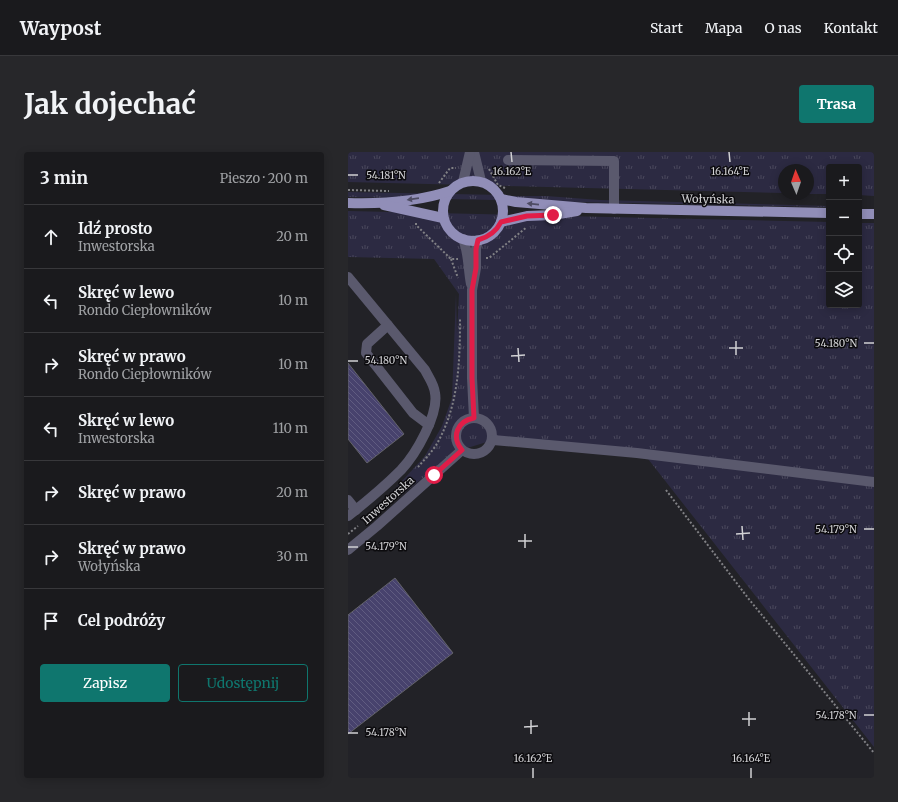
<!DOCTYPE html>
<html lang="pl">
<meta charset="utf-8">
<style>
:root{--surface:#1a1a1d;--page:#27272a;--text:#f1f3f6;--muted:#9fa1a4;--line:#38383b;--accent:#0f766e}
body{margin:0;font-family:Merriweather,serif;background:var(--page);color:var(--text)}
.controls{position:absolute;right:12px;top:12px;display:grid;overflow:hidden;border-radius:4px;box-shadow:0 2px 10px #0003}
.controls button{width:36px;height:36px;display:grid;place-items:center;padding:0;border:0;border-bottom:1px solid var(--line);background:var(--surface);color:var(--text);font:20px sans-serif}
.compass{position:absolute;left:430px;top:12px;width:36px;height:36px;border-radius:50%;background:var(--surface);box-shadow:0 2px 10px #0003;rotate:358deg}
.stop{position:absolute;width:12px;height:12px;margin:-9px;border:3px solid #e11d48;border-radius:50%;background:#fff}
.stop.end{background:#e11d48;border-color:#fff;box-shadow:0 1px 4px #0008}
.list{margin:0;padding:0;list-style:none}
h2{display:flex;justify-content:space-between;align-items:center;height:52px;margin:0;padding:0 16px;font-size:17px}
h2 small{font-size:13px;font-weight:400;color:var(--muted)}
.list li{display:grid;grid-template-columns:26px 1fr auto;gap:12px;align-items:center;box-sizing:border-box;height:64px;padding:0 16px;border-top:1px solid var(--line)}
.list b{display:block;font-size:15px;white-space:nowrap}
.list p{margin:0;font-size:13px;white-space:nowrap;color:var(--muted)}
.list em{font-size:13px;font-style:normal;color:var(--muted)}
.actions{display:flex;gap:8px;padding:12px 16px}
.actions a{flex:1;padding:9px 0;border:1px solid var(--accent);border-radius:4px;text-align:center;font-size:14px;color:var(--accent)}
.actions .main{background:var(--accent);color:#fff}
.icon{flex:none;width:22px;height:22px;fill:none;stroke:currentColor;stroke-width:2;stroke-linecap:round;stroke-linejoin:round}
.map{position:relative;flex:none;width:526px;height:626px;overflow:hidden;border-radius:4px}
header{display:flex;align-items:center;gap:24px;box-sizing:border-box;height:56px;padding:0 20px;background:var(--surface);border-bottom:1px solid var(--line)}
header strong{font-size:19px}
nav{display:flex;gap:22px;margin-inline-start:auto;font-size:14px}
.intro{display:flex;align-items:center;justify-content:space-between;box-sizing:border-box;height:96px;padding:0 24px}
h1{margin:0;font-size:28px}
.button{padding:10px 18px;border-radius:4px;background:var(--accent);color:#fff;font-size:14px;font-weight:700}
main{display:flex;gap:24px;padding:0 24px}
aside{flex:1;background:var(--surface);border-radius:4px;box-shadow:0 2px 10px #0003}
.map>svg:first-child{display:block}
.grass{fill:url(#grass-tufts)}
.building{fill:url(#building-back-hatch);stroke:#636369}
.lines{fill:none;stroke-linecap:round;stroke-linejoin:round}
.path{stroke:#818185;stroke-width:2;stroke-dasharray:2 2;stroke-linecap:butt}
.minor{stroke:#5a596d;stroke-width:10}
.major{stroke:#918eb8;stroke-width:10}
.oneway{fill:#4e4c63}
.route{stroke:#e11d48;stroke-width:5}
.ticks{fill:none;stroke:#d1d1d4;stroke-width:1.5}
.labels{text-anchor:middle;dominant-baseline:central;stroke-width:3;stroke-linejoin:round;paint-order:stroke}
.street-label{font-size:11px;fill:#d1d1d4;stroke:#0c0b0e}
.ticks-label{font-size:10px;text-anchor:middle;fill:#d1d1d4;stroke:#0c0b0e;stroke-width:3;stroke-linejoin:round;paint-order:stroke}
</style>
<header>
<strong>Waypost</strong>
<nav><a>Start</a><a>Mapa</a><a>O nas</a><a>Kontakt</a></nav>
</header>
<div class="intro"><h1>Jak dojechać</h1><a class="button">Trasa</a></div>
<main>
<aside>
<h2>3 min<small>Pieszo · 200 m</small></h2>
<ul class="list">
<li><svg class="icon" aria-label="ahead" viewBox="0 0 24 24"><path d="M12 20V5M6 11l6-6 6 6"/></svg><div><b>Idź prosto</b><p>Inwestorska</p></div><em>20 m</em></li>
<li><svg class="icon" aria-label="left" viewBox="0 0 24 24"><path d="M17 20v-9H6M10 6l-5 5 5 5"/></svg><div><b>Skręć w lewo</b><p>Rondo Ciepłowników</p></div><em>10 m</em></li>
<li><svg class="icon" aria-label="right" viewBox="0 0 24 24"><path d="M7 20v-9h11M14 6l5 5-5 5"/></svg><div><b>Skręć w prawo</b><p>Rondo Ciepłowników</p></div><em>10 m</em></li>
<li><svg class="icon" aria-label="left" viewBox="0 0 24 24"><path d="M17 20v-9H6M10 6l-5 5 5 5"/></svg><div><b>Skręć w lewo</b><p>Inwestorska</p></div><em>110 m</em></li>
<li><svg class="icon" aria-label="right" viewBox="0 0 24 24"><path d="M7 20v-9h11M14 6l5 5-5 5"/></svg><div><b>Skręć w prawo</b></div><em>20 m</em></li>
<li><svg class="icon" aria-label="right" viewBox="0 0 24 24"><path d="M7 20v-9h11M14 6l5 5-5 5"/></svg><div><b>Skręć w prawo</b><p>Wołyńska</p></div><em>30 m</em></li>
<li><svg class="icon" aria-label="arrive" viewBox="0 0 24 24"><path d="M6 21V4h12l-3 4 3 4H6"/></svg><div><b>Cel podróży</b></div></li>
</ul>
<div class="actions"><a class="main">Zapisz</a><a>Udostępnij</a></div>
</aside>
<div class="map">
<svg width="526" height="626" viewBox="0 0 526 626">
<defs>
<pattern id="grass-tufts" width="24" height="20" patternUnits="userSpaceOnUse"><rect width="24" height="20" fill="#2c2a42"/><path d="M3 7l-1-3M5 7V3M7 7l1-3M15 17l-1-3M17 17v-4M19 17l1-3" fill="none" stroke="#4a485c"/></pattern>
<pattern id="building-back-hatch" width="6" height="6" patternUnits="userSpaceOnUse"><rect width="6" height="6" fill="#47426d"/><path d="M-1 5l2 2M0 0l6 6M5-1l2 2" fill="none" stroke="#605c81"/></pattern>
</defs>
<rect width="100%" height="100%" fill="#222227"/>
<g class="grass">
<polygon points="0,0 526,0 526,44 511,43 511,15 481,15 481,42 460,42 460,18 436,18 436,41 0,30"/>
<polygon points="0,40 154,43 148,48 0,45"/>
<polygon points="164,44 198,44 252,48 481,54 481,55 172,49"/>
<polygon points="0,59 481,70 481,153 511,153 511,71 526,71 526,595 293,298 142,289 116,297 91,313 50,346 44,340 77,304 94,274 104,246 108,142 109,183 111,142 86,107 0,105"/>
</g>
<g class="building">
<polygon points="0,211 56,282 19,311 0,287"/>
<polygon points="47,426 105,501 0,582 0,463"/>
</g>
<g class="lines">
<g class="path">
<polyline points="141,17 150,33 157,36"/>
<polyline points="91,31 102,16 108,16"/>
<polyline points="0,38 41,39"/>
<polyline points="68,71 68,73 103,107 110,107"/>
<polyline points="138,106 141,106 179,75"/>
<polyline points="103,107 110,126"/>
<path d="M70 315C77 307 86 298 91 288 111 250 112 208 112 166"/>
<polyline points="318,338 400,446 526,601"/>
<polyline points="20,367 49,337"/>
<polyline points="0,382 10,374"/>
</g>
<g class="minor">
<polyline points="126,0 133,29"/>
<polyline points="160,8 266,9 266,57"/>
<polyline points="115,30 122,0"/>
<path d="M115 87C121 101 120 117 123 132"/>
<path d="M0 125 77 218C81 226 86 232 87 241 91 262 68 302 53 318 37 334 18 350 0 364"/>
<polyline points="40,173 19,192 18,201 65,261 81,273"/>
<circle cx="126" cy="284" r="18"/>
<polyline points="126,266 124,226 124,138 128,116 128,97 130,88"/>
<polyline points="145,288 289,301 526,330"/>
<polyline points="0,348 8,358"/>
<polyline points="0,398 29,374 114,298"/>
</g>
<g class="major">
<circle cx="125" cy="59" r="30"/>
<polyline points="153,47 168,50 238,56 481,61"/>
<path d="M0 51C34 52 69 50 102 39"/>
<polyline points="36,53 95,66"/>
<polyline points="511,62 526,62"/>
<polyline points="153,70 179,64 205,63 229,59"/>
</g>
</g>
<defs><path id="oneway-solid" d="M-6-.8H1V-3.2L6.5 0L1 3.2V.8H-6Z"/></defs>
<g class="oneway">
<use href="#oneway-solid" transform="translate(65 47) rotate(172)"/>
<use href="#oneway-solid" transform="translate(185 52) rotate(-174)"/>
</g>
<g class="lines">
<path class="route" d="M86 323 114 298C103 285 109 269 126 266L124 226V138L128 116V97L130 88C141 85 148 80 153 70L179 64 205 63"/>
</g>
<path class="ticks" d="M163 0 164 10M381 0 382 10M0 23H10M388 189V203M516 191H526M170 196 171 210M381 196H395M163 204 177 203M0 209H10M394 374 395 388M516 377H526M177 382V396M388 382 402 381M170 389H184M0 395H10M401 560V574M516 563H526M394 567H408M183 568V582M176 575 190 574M0 581H10M185 616V626M403 616V626"/>
<g class="labels">
<g class="street-label">
<text transform="translate(360 47) rotate(1)">Wołyńska</text>
<text transform="translate(40 348) rotate(-42)">Inwestorska</text>
</g>
</g>
<g class="ticks-label">
<text x="164" y="23">16.162°E</text>
<text x="382" y="23">16.164°E</text>
<text x="38" y="27">54.181°N</text>
<text x="488" y="195">54.180°N</text>
<text x="38" y="212">54.180°N</text>
<text x="488" y="381">54.179°N</text>
<text x="38" y="398">54.179°N</text>
<text x="488" y="567">54.178°N</text>
<text x="38" y="584">54.178°N</text>
<text x="185" y="610">16.162°E</text>
<text x="403" y="610">16.164°E</text>
</g>
</svg>
<div class="controls">
<button>+</button>
<button>−</button>
<button><svg class="icon" aria-label="locate" viewBox="0 0 24 24"><circle cx="12" cy="12" r="6"/><path d="M12 2v4M12 18v4M2 12h4M18 12h4"/></svg></button>
<button><svg class="icon" aria-label="layers" viewBox="0 0 24 24"><path d="M12 4l9 5-9 5-9-5zM3 14l9 5 9-5"/></svg></button>
</div>
<svg class="compass" viewBox="-18 -18 36 36"><path d="M0-13l5 13h-10z" fill="#e53935"/><path d="M0 13l5-13h-10z" fill="#9fa1a4"/></svg>
<div class="stop" style="left:86px;top:323px"></div>
<div class="stop end" style="left:205px;top:63px"></div>
</div>
</main>
